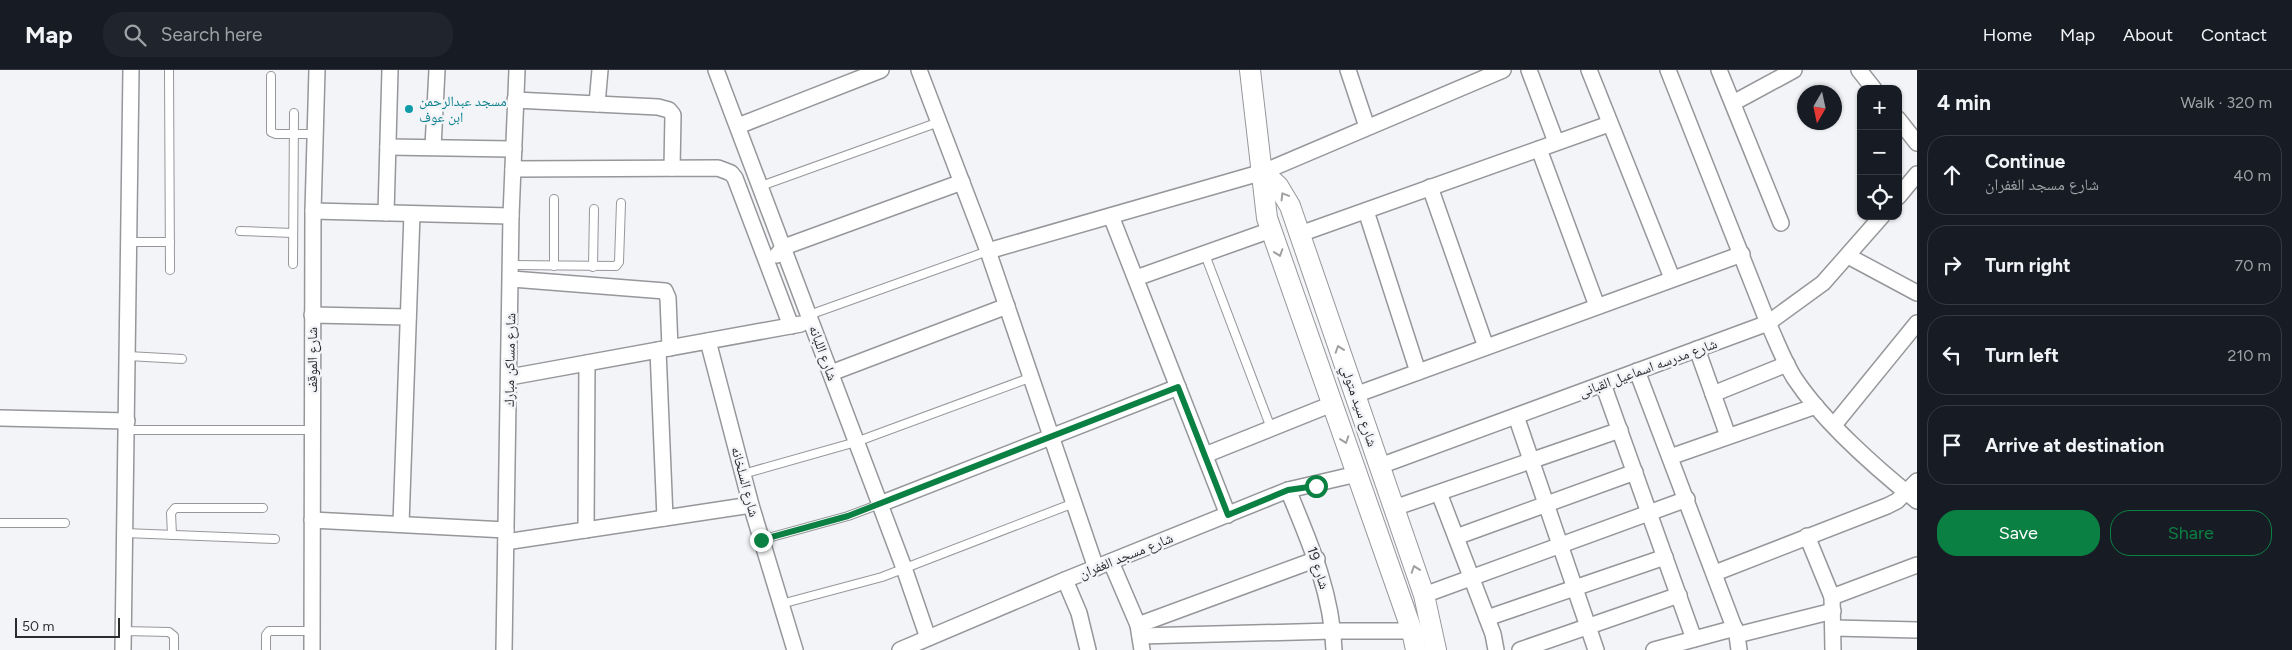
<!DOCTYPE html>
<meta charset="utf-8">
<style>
:root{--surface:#171b24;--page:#20242c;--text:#f1f3f6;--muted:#9ea1a6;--line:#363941;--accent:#0b8043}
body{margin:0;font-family:Figtree,"Noto Naskh Arabic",sans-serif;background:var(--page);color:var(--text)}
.controls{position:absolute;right:15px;top:15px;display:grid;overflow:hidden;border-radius:10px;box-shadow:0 1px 4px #0004}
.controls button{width:45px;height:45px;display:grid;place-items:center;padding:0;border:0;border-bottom:1px solid var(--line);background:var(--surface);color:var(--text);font:25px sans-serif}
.compass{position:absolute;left:1797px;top:15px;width:45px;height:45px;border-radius:50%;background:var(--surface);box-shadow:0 1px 4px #0004;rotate:189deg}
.scale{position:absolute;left:15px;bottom:12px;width:105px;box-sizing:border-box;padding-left:5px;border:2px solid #2b2c2d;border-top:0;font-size:14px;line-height:18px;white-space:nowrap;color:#2b2c2d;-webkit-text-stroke:4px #f3f4f7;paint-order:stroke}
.stop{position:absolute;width:15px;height:15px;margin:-11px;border:4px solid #0b8043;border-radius:50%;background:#fff}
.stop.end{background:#0b8043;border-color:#fff;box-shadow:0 1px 5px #0008}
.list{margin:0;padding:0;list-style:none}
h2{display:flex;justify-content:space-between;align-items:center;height:65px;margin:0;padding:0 20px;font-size:21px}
h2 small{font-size:16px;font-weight:400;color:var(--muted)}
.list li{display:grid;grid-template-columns:32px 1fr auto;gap:15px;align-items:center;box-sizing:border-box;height:80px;margin:0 10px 10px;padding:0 10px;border:1px solid var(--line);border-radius:20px}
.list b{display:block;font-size:19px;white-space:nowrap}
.list p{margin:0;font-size:16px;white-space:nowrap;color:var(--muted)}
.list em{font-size:16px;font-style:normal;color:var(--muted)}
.actions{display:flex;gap:10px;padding:15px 20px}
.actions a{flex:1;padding:11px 0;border:1px solid var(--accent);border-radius:20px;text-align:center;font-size:18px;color:var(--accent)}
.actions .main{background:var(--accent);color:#fff}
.icon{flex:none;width:28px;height:28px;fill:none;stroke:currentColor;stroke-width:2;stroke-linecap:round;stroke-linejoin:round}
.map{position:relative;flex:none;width:1917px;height:580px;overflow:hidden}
header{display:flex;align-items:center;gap:30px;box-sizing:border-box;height:70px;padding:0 25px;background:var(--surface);border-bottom:1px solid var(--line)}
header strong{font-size:24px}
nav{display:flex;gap:28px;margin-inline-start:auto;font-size:18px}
.search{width:350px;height:45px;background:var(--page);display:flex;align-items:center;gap:12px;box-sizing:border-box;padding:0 18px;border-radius:20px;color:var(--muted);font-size:19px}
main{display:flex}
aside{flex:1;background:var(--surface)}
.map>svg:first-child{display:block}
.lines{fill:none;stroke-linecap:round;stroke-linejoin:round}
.service-casing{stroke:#96979a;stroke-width:10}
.minor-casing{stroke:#96979a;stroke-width:18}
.tertiary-casing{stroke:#96979a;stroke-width:22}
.service{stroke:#fff;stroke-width:8}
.minor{stroke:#fff;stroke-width:15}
.tertiary{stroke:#fff;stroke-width:20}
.oneway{stroke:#a0a0a0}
.route{stroke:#0b8043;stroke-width:6}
.culture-dot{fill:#0f9aa8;stroke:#f3f4f7;stroke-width:2}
.labels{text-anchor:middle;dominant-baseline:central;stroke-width:5;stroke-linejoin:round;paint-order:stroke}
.culture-label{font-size:14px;fill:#0d838f;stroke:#f3f4f7;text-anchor:start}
.street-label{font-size:14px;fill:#2b2c2d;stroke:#f3f4f7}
</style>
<header>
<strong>Map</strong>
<div class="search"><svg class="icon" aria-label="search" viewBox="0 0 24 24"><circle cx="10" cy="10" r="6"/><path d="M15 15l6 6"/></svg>Search here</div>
<nav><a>Home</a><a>Map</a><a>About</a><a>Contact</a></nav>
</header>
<main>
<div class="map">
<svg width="1917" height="580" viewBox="0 0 1917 580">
<rect width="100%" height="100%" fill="#f3f4f7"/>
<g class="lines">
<g class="service-casing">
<g id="service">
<polyline points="169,0 170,200"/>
<polyline points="271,6 271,62 276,64 315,64"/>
<polyline points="761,116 939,52"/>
<polyline points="240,161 293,163"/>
<polyline points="129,172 170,172"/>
<polyline points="1204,182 1271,358"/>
<polyline points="293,194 294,43"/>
<polyline points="511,195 616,196 619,192 621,133"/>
<polyline points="554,196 554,129"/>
<polyline points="593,197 594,139"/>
<polyline points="809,245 988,181"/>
<polyline points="128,286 182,289"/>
<polyline points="126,360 312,360"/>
<polyline points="743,404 856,372 1032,307"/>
<polyline points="0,453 65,453"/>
<polyline points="125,463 275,469"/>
<polyline points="172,465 171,443 175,438 263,438"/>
<polyline points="761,470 848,446 880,434"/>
<polyline points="781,534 882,507 1074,433"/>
<polyline points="123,561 169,562 174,566 174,580"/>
<polyline points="266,580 266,565 269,561 312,561"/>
</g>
</g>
<g class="minor-casing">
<g id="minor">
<polyline points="716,0 904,498 928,568"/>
<polyline points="919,0 988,181 1096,498"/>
<polyline points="1348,0 1367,57"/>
<polyline points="1529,0 1556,72"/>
<polyline points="1589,0 1672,208"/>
<path d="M1668 0 1768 253C1777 272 1784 292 1795 309 1823 351 1877 399 1917 431"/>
<polyline points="1719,0 1781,153"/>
<polyline points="1859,0 1874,19"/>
<polyline points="515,30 658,37 669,40 673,45 672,98"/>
<polyline points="1733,33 1794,0"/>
<polyline points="597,34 600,0"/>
<polyline points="1898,49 1917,73"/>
<polyline points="738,56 881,0"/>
<polyline points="388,77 514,79"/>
<polyline points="433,77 437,0"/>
<polyline points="1539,79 1597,236"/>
<polyline points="513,99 718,98 731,103 735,108 791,256"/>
<polyline points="1430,117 1486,277"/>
<polyline points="1898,127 1917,104"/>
<polyline points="313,141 511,146"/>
<polyline points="1366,141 1418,302"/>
<polyline points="386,143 390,0"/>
<polyline points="1111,146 1228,445"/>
<polyline points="1300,164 1609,54"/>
<polyline points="988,181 1263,102 1503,0"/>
<polyline points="777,185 784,177 962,112"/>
<polyline points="1848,186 1917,223"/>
<polyline points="1136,208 1271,160"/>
<polyline points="512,209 665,221 668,228 670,278"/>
<polyline points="312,245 408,247"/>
<polyline points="708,271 751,435 795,580"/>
<polyline points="1697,279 1728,366"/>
<polyline points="658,280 665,448"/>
<polyline points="1637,301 1737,565 1739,580"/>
<polyline points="831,303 1007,236"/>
<polyline points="510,307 801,254"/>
<polyline points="1603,314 1694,569"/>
<polyline points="1713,324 1787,294"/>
<polyline points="1355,325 1742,184"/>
<polyline points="1516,346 1596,580"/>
<polyline points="0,348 127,351"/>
<polyline points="1834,355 1917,253"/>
<polyline points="1205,385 1332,334"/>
<polyline points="1670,387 1816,336"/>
<polyline points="1380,396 1768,253 1823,213 1882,146"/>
<path d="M1288 420C1310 473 1332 523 1334 580"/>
<polyline points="1439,423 1493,564 1496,580"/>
<polyline points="880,434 1178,317"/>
<polyline points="1394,438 1620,360"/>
<polyline points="312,450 506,460"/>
<polyline points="401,454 412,144"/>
<polyline points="586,460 587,293"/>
<polyline points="1807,466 1832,527 1833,580"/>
<polyline points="1456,467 1635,402"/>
<polyline points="506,472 751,435"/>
<polyline points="1111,492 1138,555 1142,580"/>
<polyline points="1715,503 1887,436 1897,431 1917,411"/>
<polyline points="1065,510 1079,543 1088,580"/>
<polyline points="1424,525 1687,429"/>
<polyline points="1832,527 1917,495"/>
<polyline points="1487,548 1665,487"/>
<polyline points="1138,555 1317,489"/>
<polyline points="1834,558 1917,560"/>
<polyline points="1737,565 1833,541"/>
<polyline points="1140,566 1333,561 1412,561"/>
<polyline points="123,580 131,0"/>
<polyline points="312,580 313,141 317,0"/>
<polyline points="504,580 511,146 517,0"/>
<polyline points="900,580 1065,510 1288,420 1357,404"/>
<polyline points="1520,580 1679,525"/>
<polyline points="1654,580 1735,558"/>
</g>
</g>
<g class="tertiary-casing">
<g id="tertiary">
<polyline points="1250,0 1267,148 1412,561 1416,580"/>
<polyline points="1263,102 1278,116 1290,136 1424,525 1436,580"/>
</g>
</g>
<use href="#service" class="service"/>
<use href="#minor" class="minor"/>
<use href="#tertiary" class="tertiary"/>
</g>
<defs><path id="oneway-chevron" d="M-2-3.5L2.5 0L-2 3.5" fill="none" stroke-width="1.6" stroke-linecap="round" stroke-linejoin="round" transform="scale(1.25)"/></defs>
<g class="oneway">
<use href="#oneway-chevron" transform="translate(1284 126) rotate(-121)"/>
<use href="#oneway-chevron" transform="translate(1279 183) rotate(71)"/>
<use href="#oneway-chevron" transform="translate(1339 279) rotate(-109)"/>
<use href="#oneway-chevron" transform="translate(1345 370) rotate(71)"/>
<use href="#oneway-chevron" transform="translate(1415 499) rotate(-109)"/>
</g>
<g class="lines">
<polyline class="route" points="761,470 848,446 1178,317 1228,445 1288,420 1316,416"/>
</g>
<circle class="culture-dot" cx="409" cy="39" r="5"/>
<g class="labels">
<g class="culture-label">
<text x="419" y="31">مسجد عبدالرحمن<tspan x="419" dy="16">ابن عوف</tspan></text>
</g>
<g class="street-label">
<text transform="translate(823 283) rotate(70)">شارع اللبانه</text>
<text transform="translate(312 290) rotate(-90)">شارع الموقف</text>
<text transform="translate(510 290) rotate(-89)">شارع مساكن مبارك</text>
<text transform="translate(1648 298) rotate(-20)">شارع مدرسه اسماعيل القبانى</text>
<text transform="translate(1359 336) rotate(71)">شارع سيد متولي</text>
<text transform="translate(745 412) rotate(75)">شارع السلخانه</text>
<text transform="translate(1126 486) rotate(-22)">شارع مسجد الغفران</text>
<text transform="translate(1318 498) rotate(72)">شارع 19</text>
</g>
</g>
</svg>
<div class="controls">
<button>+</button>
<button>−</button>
<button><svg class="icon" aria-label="locate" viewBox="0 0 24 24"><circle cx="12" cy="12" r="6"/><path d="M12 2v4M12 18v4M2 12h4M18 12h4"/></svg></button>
</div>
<svg class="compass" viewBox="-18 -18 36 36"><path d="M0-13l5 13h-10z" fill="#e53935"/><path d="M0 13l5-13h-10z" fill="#9ea1a6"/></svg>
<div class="scale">50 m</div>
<div class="stop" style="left:1316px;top:416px"></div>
<div class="stop end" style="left:761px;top:470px"></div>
</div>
<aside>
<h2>4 min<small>Walk · 320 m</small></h2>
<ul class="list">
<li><svg class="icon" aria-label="ahead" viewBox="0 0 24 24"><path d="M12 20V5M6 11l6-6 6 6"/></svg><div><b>Continue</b><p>شارع مسجد الغفران</p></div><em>40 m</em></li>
<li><svg class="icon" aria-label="right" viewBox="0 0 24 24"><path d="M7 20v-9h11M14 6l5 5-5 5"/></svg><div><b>Turn right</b></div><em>70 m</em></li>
<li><svg class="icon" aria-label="left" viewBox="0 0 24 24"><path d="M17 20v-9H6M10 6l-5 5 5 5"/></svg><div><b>Turn left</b></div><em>210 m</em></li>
<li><svg class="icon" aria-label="arrive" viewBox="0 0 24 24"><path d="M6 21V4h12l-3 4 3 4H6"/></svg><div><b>Arrive at destination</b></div></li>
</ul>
<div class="actions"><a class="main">Save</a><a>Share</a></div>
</aside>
</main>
